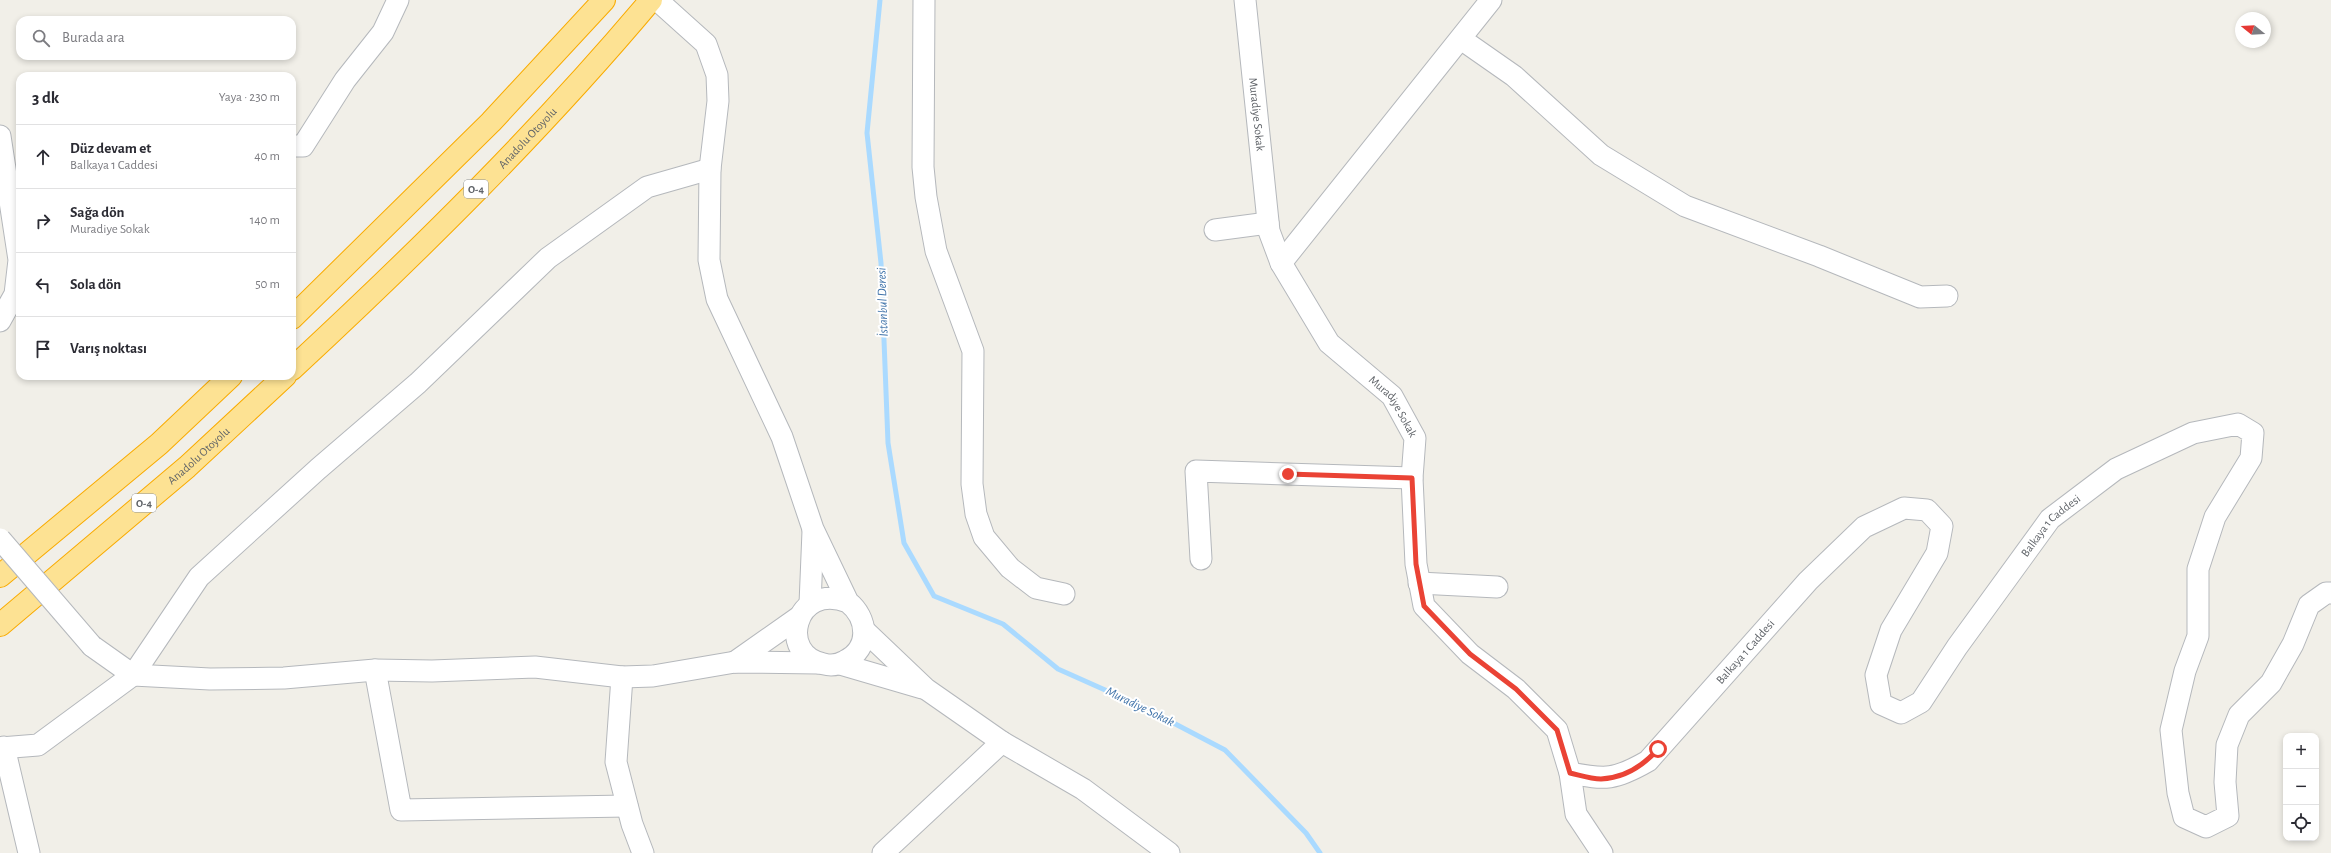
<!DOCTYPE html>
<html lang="tr">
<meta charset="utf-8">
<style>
:root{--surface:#fff;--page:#f7f7f7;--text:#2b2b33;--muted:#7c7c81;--line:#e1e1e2}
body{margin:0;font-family:"Alegreya Sans",sans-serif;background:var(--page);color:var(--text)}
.controls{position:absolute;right:12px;bottom:12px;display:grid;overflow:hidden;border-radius:8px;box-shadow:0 2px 6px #0003}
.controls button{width:36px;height:36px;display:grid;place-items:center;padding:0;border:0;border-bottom:1px solid var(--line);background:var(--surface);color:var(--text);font:20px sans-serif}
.compass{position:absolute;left:2235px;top:12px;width:36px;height:36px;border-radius:50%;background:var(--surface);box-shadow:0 2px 6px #0003;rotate:288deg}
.stop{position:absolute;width:12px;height:12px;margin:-9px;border:3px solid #ea4335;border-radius:50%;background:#fff}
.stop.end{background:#ea4335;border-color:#fff;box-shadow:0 1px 4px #0008}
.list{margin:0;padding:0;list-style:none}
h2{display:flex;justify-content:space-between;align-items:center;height:52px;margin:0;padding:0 16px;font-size:17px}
h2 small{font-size:13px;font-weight:400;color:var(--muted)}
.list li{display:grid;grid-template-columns:26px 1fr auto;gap:12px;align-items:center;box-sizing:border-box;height:64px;padding:0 16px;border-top:1px solid var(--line)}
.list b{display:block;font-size:15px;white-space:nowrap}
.list p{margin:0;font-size:13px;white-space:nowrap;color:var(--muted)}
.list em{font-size:13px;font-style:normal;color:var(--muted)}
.icon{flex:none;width:22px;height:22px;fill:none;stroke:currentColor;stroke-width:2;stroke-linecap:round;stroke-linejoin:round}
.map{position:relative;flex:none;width:2331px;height:853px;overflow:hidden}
.search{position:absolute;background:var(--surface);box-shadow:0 2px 6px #0003;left:16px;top:16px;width:280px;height:44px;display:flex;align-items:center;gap:10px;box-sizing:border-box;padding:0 14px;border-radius:12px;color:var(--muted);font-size:15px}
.panel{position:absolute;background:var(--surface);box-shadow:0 2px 6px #0003;left:16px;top:72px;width:280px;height:308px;border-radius:12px}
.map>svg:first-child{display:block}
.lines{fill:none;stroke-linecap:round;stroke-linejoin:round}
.stream{stroke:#aadaff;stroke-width:5}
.minor-casing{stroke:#b5b8bc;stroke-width:23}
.highway-casing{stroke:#f9ab00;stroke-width:24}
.minor{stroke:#fff;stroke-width:21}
.highway{stroke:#fde293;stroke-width:22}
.minor-bridge-casing{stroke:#b5b8bc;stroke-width:23;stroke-linecap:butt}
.minor-bridge{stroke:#fff;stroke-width:21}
.route{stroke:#ea4335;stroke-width:5}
.labels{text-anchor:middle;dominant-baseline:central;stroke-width:4;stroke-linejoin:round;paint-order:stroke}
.shield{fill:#fff;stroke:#8f9295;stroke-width:1}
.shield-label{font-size:11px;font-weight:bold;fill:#5f6368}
.street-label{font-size:12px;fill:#5f6368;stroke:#fff}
.water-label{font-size:13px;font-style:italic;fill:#4174aa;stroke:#fff}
</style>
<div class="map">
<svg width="2331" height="853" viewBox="0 0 2331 853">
<rect width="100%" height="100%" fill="#f1efe8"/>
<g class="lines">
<polyline class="stream" points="880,0 867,133 881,263 888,443 904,543 934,596 1003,624 1058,669 1141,706 1225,750 1306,833 1320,853"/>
<g class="minor-casing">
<g id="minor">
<path d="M657 0 706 44 717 75 718 101 710 169 709 260 717 299 782 437 813 529 848 602C868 618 871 648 845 661 838 665 831 666 824 664 777 656 794 581 848 602"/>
<polyline points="924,0 923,167 926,197 936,251 973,351 972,484 976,514 984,537 1010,568 1036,588 1064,594"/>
<path id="s1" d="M1245 0 1269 231 1281 263 1329 343 1392 396 1415 438 1412 478 1416 564 1424 606 1470 654 1516 689 1557 730 1570 773 1576 814 1602 853"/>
<polyline points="1461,39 1514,76 1601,155 1685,206 1819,256 1920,297 1947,296"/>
<polyline points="0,136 19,260 15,294 0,321"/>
<polyline points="292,146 303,146 345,80 383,32 398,0"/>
<polyline points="1215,230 1268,223"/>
<polyline points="1281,263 1491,0"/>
<polyline points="1201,559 1196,471 1412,478"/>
<polyline points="1419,583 1497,587"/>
<polyline points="810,604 813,531"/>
<polyline points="864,630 926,689 1002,742 1083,789 1169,853"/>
<polyline points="92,646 133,675 210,679 284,678 375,670 432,671 535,667 622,677 653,676 735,662 818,663"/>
<polyline points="735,662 799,617"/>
<polyline points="840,664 922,688"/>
<polyline points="375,670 401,810 627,806"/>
<polyline points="622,677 616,762 632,824 643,853"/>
<polyline points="4,747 29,853"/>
<polyline points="0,748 38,745 133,675 199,577 318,469 418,383 548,258 647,187 710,169"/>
<path id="s2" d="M1570 773C1606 780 1615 780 1648 761L1808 581 1864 527 1904 508 1927 510 1942 526 1937 553 1891 630 1876 675 1881 704 1901 713 1921 702 1957 647 2050 519 2116 469 2193 433 2238 424 2253 433 2251 458 2215 517 2198 569V636L2185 671 2171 730 2178 793 2184 817 2206 827 2228 816 2225 782 2227 745 2239 715 2271 683 2293 644 2309 605 2326 593H2331"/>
<polyline points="883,853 1002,742"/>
</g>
</g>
<g class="highway-casing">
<g id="highway">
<polyline points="292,318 491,122 604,0"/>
<path id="s3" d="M292 369C417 253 541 131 651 0"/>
<polyline points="0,576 159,444 231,376"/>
<path id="s4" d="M0 625 187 467 285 376"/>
</g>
</g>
<use href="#minor" class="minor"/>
<use href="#highway" class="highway"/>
<g class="minor-bridge-casing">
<polyline id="minor-bridge" points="0,539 92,646"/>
</g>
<use href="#minor-bridge" class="minor-bridge"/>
</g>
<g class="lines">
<path class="route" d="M1288 474 1412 478 1416 564 1424 606 1470 654 1516 689 1557 730 1570 773C1579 775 1591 779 1601 779 1623 778 1643 766 1658 749"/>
</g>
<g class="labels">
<g class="shield">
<rect x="464" y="180" width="24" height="18" rx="3"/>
<rect x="132" y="494" width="24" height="18" rx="3"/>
</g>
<g class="shield-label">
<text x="476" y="189">O-4</text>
<text x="144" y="503">O-4</text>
</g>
<g class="street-label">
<text stroke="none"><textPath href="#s1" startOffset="115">Muradiye Sokak</textPath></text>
<text stroke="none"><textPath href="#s3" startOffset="330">Anadolu Otoyolu</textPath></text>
<text stroke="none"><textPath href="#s1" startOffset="451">Muradiye Sokak</textPath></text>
<text stroke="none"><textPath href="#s4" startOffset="261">Anadolu Otoyolu</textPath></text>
<text stroke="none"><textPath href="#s2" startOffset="948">Balkaya 1 Caddesi</textPath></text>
<text stroke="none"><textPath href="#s2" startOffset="228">Balkaya 1 Caddesi</textPath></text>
</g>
<g class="water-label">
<text transform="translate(883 302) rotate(-92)">İstanbul Deresi</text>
<text transform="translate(1140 707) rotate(26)">Muradiye Sokak</text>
</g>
</g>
</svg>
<div class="controls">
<button>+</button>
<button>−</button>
<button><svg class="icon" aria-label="locate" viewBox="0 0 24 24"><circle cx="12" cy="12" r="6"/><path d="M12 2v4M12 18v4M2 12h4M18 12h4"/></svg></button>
</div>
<svg class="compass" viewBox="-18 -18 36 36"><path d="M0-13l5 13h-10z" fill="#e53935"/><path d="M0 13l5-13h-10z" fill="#7c7c81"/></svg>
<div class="stop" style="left:1658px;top:749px"></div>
<div class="stop end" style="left:1288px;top:474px"></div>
<div class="search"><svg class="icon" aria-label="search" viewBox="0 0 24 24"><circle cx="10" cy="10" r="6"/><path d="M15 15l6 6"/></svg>Burada ara</div>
<section class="panel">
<h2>3 dk<small>Yaya · 230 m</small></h2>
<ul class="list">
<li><svg class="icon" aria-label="ahead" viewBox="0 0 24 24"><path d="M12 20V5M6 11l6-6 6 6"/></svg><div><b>Düz devam et</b><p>Balkaya 1 Caddesi</p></div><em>40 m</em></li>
<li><svg class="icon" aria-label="right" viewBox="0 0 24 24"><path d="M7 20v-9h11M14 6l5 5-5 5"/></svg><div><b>Sağa dön</b><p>Muradiye Sokak</p></div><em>140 m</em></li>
<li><svg class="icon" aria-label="left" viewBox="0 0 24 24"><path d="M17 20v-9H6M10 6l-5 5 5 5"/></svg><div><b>Sola dön</b></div><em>50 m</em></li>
<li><svg class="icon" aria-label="arrive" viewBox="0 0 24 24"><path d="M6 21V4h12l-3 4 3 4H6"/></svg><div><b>Varış noktası</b></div></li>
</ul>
</section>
</div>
